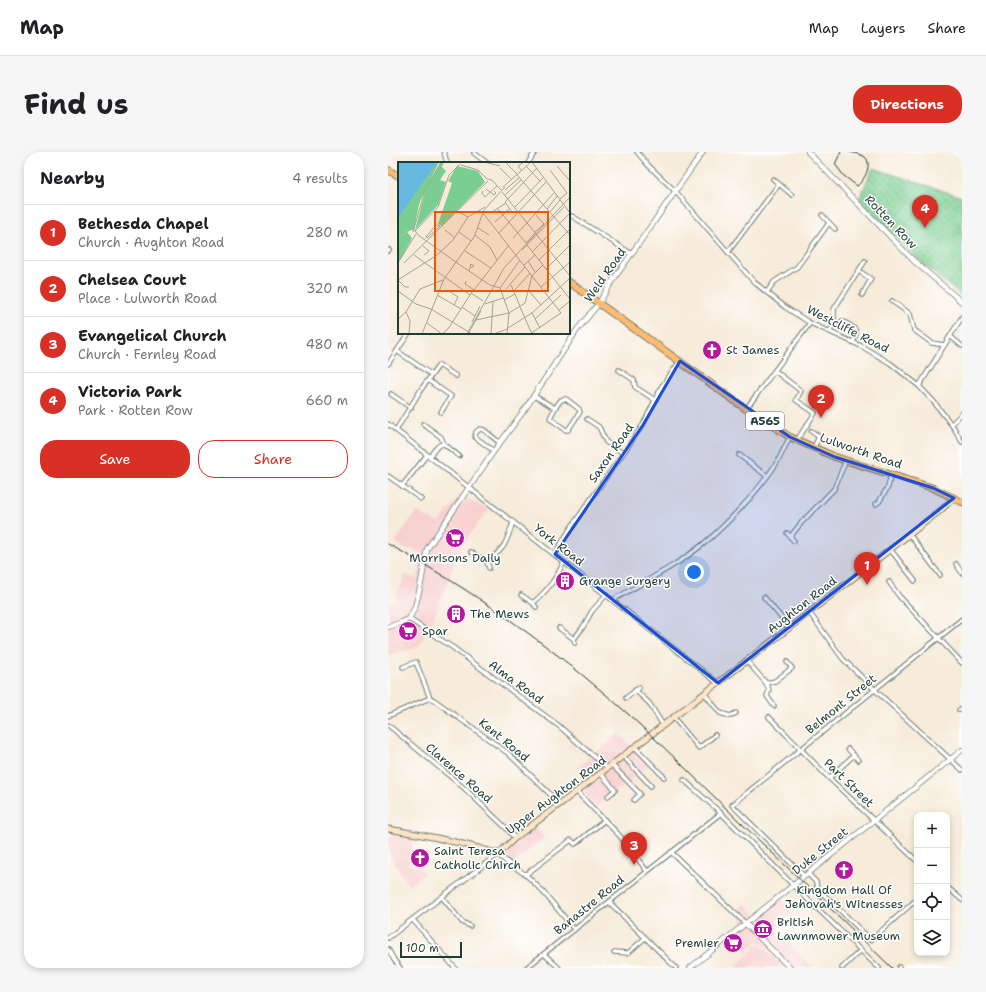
<!DOCTYPE html>
<meta charset="utf-8">
<style>
:root{--surface:#fff;--page:#f6f6f6;--text:#202124;--muted:#757577;--line:#e0e0e0;--accent:#d93025}
body{margin:0;font-family:"Shantell Sans",sans-serif;background:var(--page);color:var(--text)}
.controls{position:absolute;right:12px;bottom:12px;display:grid;overflow:hidden;border-radius:8px;box-shadow:0 2px 6px #0003}
.controls button{width:36px;height:36px;display:grid;place-items:center;padding:0;border:0;border-bottom:1px solid var(--line);background:var(--surface);color:var(--text);font:20px sans-serif}
.scale{position:absolute;left:12px;bottom:10px;width:62px;box-sizing:border-box;padding-left:4px;border:2px solid #1f3d34;border-top:0;font-size:11px;line-height:14px;white-space:nowrap;color:#1f3d34;-webkit-text-stroke:3px #fff;paint-order:stroke}
.you{position:absolute;left:306px;top:420px;width:14px;height:14px;margin:-10px;border:3px solid #fff;border-radius:50%;background:#1a73e8;box-shadow:0 0 0 6px #1a73e833}
.badge{display:grid;place-items:center;width:26px;height:26px;border-radius:50%;background:var(--accent);color:#fff;font-size:13px;font-weight:700}
.pin{position:absolute;translate:-50% -33px;filter:drop-shadow(0 1px 2px #0008)}
.pin::after{content:'';position:absolute;top:21px;width:14px;height:12px;background:inherit;clip-path:polygon(0 0,100% 0,50% 100%)}
.list{margin:0;padding:0;list-style:none}
h2{display:flex;justify-content:space-between;align-items:center;height:52px;margin:0;padding:0 16px;font-size:17px}
h2 small{font-size:13px;font-weight:400;color:var(--muted)}
.list li{display:grid;grid-template-columns:26px 1fr auto;gap:12px;align-items:center;box-sizing:border-box;height:56px;padding:0 16px;border-top:1px solid var(--line)}
.list b{display:block;font-size:15px;white-space:nowrap}
.list p{margin:0;font-size:13px;white-space:nowrap;color:var(--muted)}
.list em{font-size:13px;font-style:normal;color:var(--muted)}
.actions{display:flex;gap:8px;padding:12px 16px}
.actions a{flex:1;padding:9px 0;border:1px solid var(--accent);border-radius:16px;text-align:center;font-size:14px;color:var(--accent)}
.actions .main{background:var(--accent);color:#fff}
.icon{flex:none;width:22px;height:22px;fill:none;stroke:currentColor;stroke-width:2;stroke-linecap:round;stroke-linejoin:round}
.map{position:relative;flex:none;width:574px;height:816px;overflow:hidden;border-radius:16px}
header{display:flex;align-items:center;gap:24px;box-sizing:border-box;height:56px;padding:0 20px;background:var(--surface);border-bottom:1px solid var(--line)}
header strong{font-size:19px}
nav{display:flex;gap:22px;margin-inline-start:auto;font-size:14px}
.intro{display:flex;align-items:center;justify-content:space-between;box-sizing:border-box;height:96px;padding:0 24px}
h1{margin:0;font-size:28px}
.button{padding:10px 18px;border-radius:16px;background:var(--accent);color:#fff;font-size:14px;font-weight:700}
main{display:flex;gap:24px;padding:0 24px}
aside{flex:1;background:var(--surface);border-radius:16px;box-shadow:0 2px 6px #0003}
.map>svg:first-child{display:block}
.built{fill:#f7d0cf}
.park{fill:url(#park-dots);stroke:#4d8662}
.lines{fill:none;stroke-linecap:round;stroke-linejoin:round}
.minor-casing{stroke:#6b7a6e;stroke-width:5.5}
.tertiary-casing{stroke:#6b7a6e;stroke-width:6}
.secondary-casing{stroke:#6b7a6e;stroke-width:7}
.trunk-casing{stroke:#6b7a6e;stroke-width:8}
.minor{stroke:#fff;stroke-width:3.5}
.tertiary{stroke:#fff;stroke-width:4.5}
.secondary{stroke:#ffe4c6;stroke-width:5}
.trunk{stroke:#ffbb71;stroke-width:6}
.rail{stroke:#1f3d34;stroke-width:1}
.marked{fill:#1d4ed8;fill-opacity:0.2;stroke:#1d4ed8;stroke-width:3;stroke-linejoin:round}
.labels{text-anchor:middle;dominant-baseline:central;stroke-width:3;stroke-linejoin:round;paint-order:stroke}
.shield{fill:#fff;stroke:#627771;stroke-width:1}
.shield-label{font-size:11px;font-weight:bold;fill:#1f3d34}
.street-label{font-size:12px;fill:#1f3d34;stroke:#fff}
.poi-label{font-size:12px;fill:#1f3d34;stroke:#fff;text-anchor:start}
.inset-road{fill:none;stroke:#a1a597;stroke-width:1}
.view{fill:#e8590c;fill-opacity:0.15;stroke:#e8590c;stroke-width:2}
.inset-edge{fill:none;stroke:#1f3d34;stroke-width:2}
</style>
<header>
<strong>Map</strong>
<nav><a>Map</a><a>Layers</a><a>Share</a></nav>
</header>
<div class="intro"><h1>Find us</h1><a class="button">Directions</a></div>
<main>
<aside>
<h2>Nearby<small>4 results</small></h2>
<ul class="list">
<li><span class="badge">1</span><div><b>Bethesda Chapel</b><p>Church · Aughton Road</p></div><em>280 m</em></li>
<li><span class="badge">2</span><div><b>Chelsea Court</b><p>Place · Lulworth Road</p></div><em>320 m</em></li>
<li><span class="badge">3</span><div><b>Evangelical Church</b><p>Church · Fernley Road</p></div><em>480 m</em></li>
<li><span class="badge">4</span><div><b>Victoria Park</b><p>Park · Rotten Row</p></div><em>660 m</em></li>
</ul>
<div class="actions"><a class="main">Save</a><a>Share</a></div>
</aside>
<div class="map">
<svg width="574" height="816" viewBox="0 0 574 816">
<defs>
<pattern id="park-dots" width="8" height="8" patternUnits="userSpaceOnUse"><rect width="8" height="8" fill="#7bce91"/><path d="M2 2h.1M6 6h.1" fill="none" stroke="#64a877" stroke-width="1.8" stroke-linecap="round"/></pattern>
</defs>
<rect width="100%" height="100%" fill="#fff"/>
<filter id="ink" filterUnits="userSpaceOnUse"><feTurbulence type="fractalNoise" baseFrequency=".025" numOctaves="2"/><feDisplacementMap in="SourceGraphic" scale="8" xChannelSelector="R" yChannelSelector="G"/><feConvolveMatrix kernelMatrix="1 2 1 2 8 2 1 2 1" color-interpolation-filters="sRGB"/></filter>
<filter id="wash" filterUnits="userSpaceOnUse"><feTurbulence type="fractalNoise" baseFrequency=".012" numOctaves="4" result="noise"/><feDisplacementMap in="SourceGraphic" scale="16" xChannelSelector="R" yChannelSelector="G"/><feGaussianBlur stdDeviation="0.9" result="paint"/><feColorMatrix in="noise" values="0 0 0 0 0 0 0 0 0 0 0 0 0 0 0 0 0 1.4 0 .05"/><feComposite in="paint" operator="in"/></filter>
<g filter="url(#wash)">
<rect width="100%" height="100%" fill="#f7ebd9"/>
<g class="built">
<polygon points="72,343 101,357 74,393 43,473 29,496 0,503 0,451 6,450 17,423 29,427 31,419 33,402 23,396 21,399 7,390 28,360 51,371"/>
<polygon points="231,582 261,613 208,655 194,641 204,632 191,615"/>
<polygon points="148,676 156,686 124,711 115,702"/>
<polygon points="6,682 26,685 20,713 29,714 36,721 21,733 10,718 11,717 0,700 0,687"/>
<polygon points="393,745 405,761 388,776 424,816 403,816 370,788 359,799 344,787 355,771 349,760 357,752 370,764"/>
<polygon points="371,791 398,816 347,816"/>
</g>
<polygon class="park" points="485,16 574,45 574,145 529,106 471,47"/>
</g>
<g filter="url(#ink)">
<g class="lines">
<g class="minor-casing">
<g id="minor">
<polyline points="56,0 59,11"/>
<polyline points="249,0 260,13 288,40 366,130 397,155 422,171 473,194 502,211 531,234 546,250 566,276 574,290"/>
<polyline points="86,1 99,11"/>
<polyline points="140,11 147,0"/>
<polyline points="385,27 404,43"/>
<polyline points="434,63 447,77"/>
<polyline points="184,64 244,102"/>
<polyline points="0,99 1,98"/>
<polyline points="340,100 391,32"/>
<polyline points="471,119 483,127 474,143"/>
<polyline points="379,140 386,130 409,115 441,71"/>
<polyline points="504,149 522,162 526,178 544,191 556,193"/>
<path d="M454 169C466 176 472 176 465 190"/>
<polyline points="442,179 446,171 446,157 477,109"/>
<polyline points="562,184 574,194"/>
<polyline points="9,199 44,223"/>
<polyline points="0,212 21,181"/>
<polyline points="231,218 246,228 247,235 267,248"/>
<polyline points="387,219 413,239 408,248 427,261 409,288"/>
<polyline points="41,229 63,244 53,260"/>
<polyline points="531,234 574,165"/>
<polyline points="3,242 23,256"/>
<polyline points="146,244 167,256 173,248 178,247 191,257 192,260 180,278 178,278 164,268 162,266 167,256"/>
<polyline points="358,257 422,171"/>
<polyline points="199,267 211,275 218,290 235,301"/>
<polyline points="0,272 330,531"/>
<polyline points="35,272 53,285 56,292"/>
<polyline points="564,272 574,261"/>
<polyline points="8,278 34,236 51,213 68,224"/>
<polyline points="423,279 430,284 430,287 426,295"/>
<polyline points="106,299 87,285 88,280 92,277 96,278 112,291"/>
<polyline points="351,303 379,324"/>
<path d="M42 305C45 300 49 292 56 292L71 304"/>
<polyline points="0,324 33,347"/>
<polyline points="14,334 39,303"/>
<polyline points="488,352 491,350 500,335 503,322"/>
<polyline points="399,381 406,389"/>
<polyline points="521,382 552,423"/>
<polyline points="402,385 414,370 446,337 458,308"/>
<polyline points="502,397 527,429"/>
<polyline points="83,400 99,410 101,416"/>
<polyline points="167,402 182,377 255,273 274,234 292,209"/>
<path d="M99 410C117 396 118 392 125 370"/>
<polyline points="568,412 574,421"/>
<polyline points="501,430 511,444 574,511"/>
<polyline points="133,443 145,451 148,455"/>
<polyline points="376,445 401,475"/>
<path d="M225 448C255 430 287 415 314 393 338 374 371 338 388 312 393 304 397 294 402 285"/>
<path d="M145 451C160 438 167 428 176 410"/>
<polyline points="421,460 455,507 487,538 574,618"/>
<polyline points="21,467 64,495 171,574 219,616"/>
<polyline points="171,476 186,487 187,491"/>
<polyline points="186,487 195,475 204,459 218,443"/>
<polyline points="358,508 378,531 387,529 404,516 399,510"/>
<polyline points="15,515 28,510 42,546"/>
<polyline points="378,531 381,538 379,544 386,554"/>
<polyline points="247,538 261,551 275,573"/>
<polyline points="317,542 332,561 342,564 348,561"/>
<polyline points="42,546 46,548 121,602 172,652"/>
<polyline points="238,546 251,536"/>
<polyline points="571,558 574,558"/>
<polyline points="0,564 42,546"/>
<polyline points="285,565 311,596 327,583"/>
<polyline points="381,565 441,626 529,709"/>
<polyline points="0,573 76,636 117,675 127,686"/>
<polyline points="247,595 276,625"/>
<polyline points="460,597 470,608"/>
<polyline points="235,604 263,634"/>
<polyline points="224,613 252,642 246,648"/>
<polyline points="213,622 227,638 220,644"/>
<polyline points="441,626 466,603"/>
<polyline points="296,628 333,661 405,733 491,816"/>
<polyline points="189,640 231,683 259,719"/>
<polyline points="283,700 357,771"/>
<polyline points="419,721 428,730 429,736 483,788 529,747"/>
<polyline points="137,723 183,688 187,692 217,668"/>
<polyline points="416,724 344,653 574,467"/>
<polyline points="559,735 574,748"/>
<polyline points="54,745 74,770 82,774"/>
<polyline points="221,750 288,816"/>
<polyline points="25,768 67,816"/>
<path d="M0 786 110 702C118 711 129 716 139 724 157 740 171 759 186 777"/>
<polyline points="0,797 6,808 12,816"/>
<polyline points="226,800 240,801 257,786"/>
<polyline points="156,802 171,816"/>
<polyline points="511,815 511,816"/>
<polyline points="138,816 333,661"/>
<polyline points="454,816 473,798"/>
</g>
</g>
<g class="tertiary-casing">
<g id="tertiary">
<polyline points="420,0 526,109 574,150"/>
<polyline points="0,475 12,471 21,467 27,455 32,436 39,397 106,299 137,257 189,178 211,151 225,128 315,0"/>
<polyline points="357,771 402,816"/>
<polyline points="302,816 574,598"/>
</g>
</g>
<g class="secondary-casing">
<path id="secondary" d="M0 677C37 683 74 690 110 702L127 686C271 578 411 468 553 358L566 346"/>
</g>
<g class="trunk-casing">
<g id="trunk">
<polyline points="0,18 11,24"/>
<polyline points="181,130 358,257 402,285 447,305 545,336 574,350"/>
</g>
</g>
<use href="#minor" class="minor"/>
<use href="#tertiary" class="tertiary"/>
<use href="#secondary" class="secondary"/>
<use href="#trunk" class="trunk"/>
<g class="rail">
<path d="M453 0 447 12 456 24 469 34C476 29 485 12 477 5 473 2 466 1 461 0"/>
<path d="M0 392C83 437 160 492 231 554 273 591 313 632 353 671 403 719 454 767 504 816"/>
</g>
</g>
</g>
<path class="marked" d="M292 209 402 285 447 305 545 336 566 346 330 531 167 402 255 273Z"/>
<defs>
<g id="church-disc" transform="scale(1)"><circle r="9.5" fill="#b5179e" stroke="#fff"/><path d="M-1.2-6h2.4v3.5h3.3v2.4h-3.3V6h-2.4V-.1h-3.3v-2.4h3.3Z" fill="#fff"/></g>
<g id="supermarket-disc" transform="scale(1)"><circle r="9.5" fill="#b5179e" stroke="#fff"/><path d="M-6-5.5h2.5l.6 2H6L4.5 2H-2.5L-4.4-4H-6ZM-1.5 3.2a1.3 1.3 0 1 0 .1 0ZM3 3.2a1.3 1.3 0 1 0 .1 0Z" fill="#fff"/></g>
<g id="building-disc" transform="scale(1)"><circle r="9.5" fill="#b5179e" stroke="#fff"/><path d="M-4-6H4V6H1V3H-1V6H-4ZM-2.5-4.3h1.7v1.8h-1.7ZM.8-4.3h1.7v1.8H.8ZM-2.5-1h1.7V.8h-1.7ZM.8-1h1.7V.8H.8Z" fill="#fff"/></g>
<g id="museum-disc" transform="scale(1)"><circle r="9.5" fill="#b5179e" stroke="#fff"/><path d="M0-6L6-3V-2H-6V-3ZM-5-1h2V3h-2ZM-1-1h2V3h-2ZM3-1h2V3H3ZM-6 4H6V6H-6Z" fill="#fff"/></g>
</defs>
<g fill-rule="evenodd">
<use href="#church-disc" x="324" y="198"/>
<use href="#supermarket-disc" x="67" y="386"/>
<use href="#building-disc" x="177" y="429"/>
<use href="#building-disc" x="68" y="462"/>
<use href="#supermarket-disc" x="20" y="479"/>
<use href="#church-disc" x="32" y="706"/>
<use href="#church-disc" x="456" y="718"/>
<use href="#museum-disc" x="375" y="777"/>
<use href="#supermarket-disc" x="345" y="791"/>
</g>
<g class="labels">
<rect class="shield" x="358" y="260" width="38" height="18" rx="3"/>
<g class="shield-label">
<text x="377" y="269">A565</text>
</g>
<g class="street-label">
<text transform="translate(503 70) rotate(46)">Rotten Row</text>
<text transform="translate(217 123) rotate(-55)">Weld Road</text>
<text transform="translate(460 177) rotate(27)">Westcliffe Road</text>
<text transform="translate(473 299) rotate(19)">Lulworth Road</text>
<text transform="translate(223 301) rotate(-55)">Saxon Road</text>
<text transform="translate(171 393) rotate(38)">York Road</text>
<text transform="translate(414 453) rotate(-38)">Aughton Road</text>
<text transform="translate(128 530) rotate(36)">Alma Road</text>
<text transform="translate(453 552) rotate(-39)">Belmont Street</text>
<text transform="translate(116 588) rotate(39)">Kent Road</text>
<text transform="translate(71 621) rotate(41)">Clarence Road</text>
<text transform="translate(461 631) rotate(44)">Part Street</text>
<text transform="translate(168 643) rotate(-37)">Upper Aughton Road</text>
<text transform="translate(432 699) rotate(-39)">Duke Street</text>
<text transform="translate(201 753) rotate(-39)">Banastre Road</text>
</g>
<g class="poi-label">
<text x="338" y="198">St James</text>
<text x="67" y="406" text-anchor="middle">Morrisons Daily</text>
<text x="191" y="429">Grange Surgery</text>
<text x="82" y="462">The Mews</text>
<text x="34" y="479">Spar</text>
<text x="46" y="699">Saint Teresa<tspan x="46" dy="14">Catholic Chirch</tspan></text>
<text x="456" y="738" text-anchor="middle">Kingdom Hall Of<tspan x="456" dy="14">Jehovah's Witnesses</tspan></text>
<text x="389" y="770">British<tspan x="389" dy="14">Lawnmower Museum</tspan></text>
<text x="331" y="791" text-anchor="end">Premier</text>
</g>
</g>
<g transform="translate(10 10)">
<rect width="172" height="172" fill="#f7ebd9"/>
<path d="M43 0H46L44 5 48 9 42 18 48 20 40 43 17 68 28 26ZM23 33 16 67 9 70 14 76 12 80 0 101V76L7 71Z" fill="#7bce91"/>
<path d="M20 0H41L7 71 0 76V29Z" fill="#7bce91"/>
<path d="M59 4 80 9 87 20 44 64 40 62 52 27 54 21 50 19Z" fill="#7bce91"/>
<path d="M0 0H39L0 56Z" fill="#67b9e2"/>
<path class="inset-road" d="M86 0 102 4M110 0 109 2 119 12M134 0 172 51M63 3 80 8 89 17M128 4 142 19M159 4 172 19M102 6 113 17M123 8 120 4 126 0M152 8 169 31 162 37M119 13 172 73M89 17 94 18 103 28M105 25 133 0M88 27 96 33 98 31 96 29M107 28 121 16M85 29 84 31 87 35 99 24M104 30 172 114M107 33 123 18M117 45 145 16M100 47 128 81 137 71M149 47 159 34M59 49 70 55M94 50 108 41M114 50 107 40 139 6M152 50 162 38M85 51 134 114 127 141 111 151 109 172M97 60 112 46M38 63 42 64 29 76 28 75ZM80 66 91 73M16 67 20 73 62 103 92 123 102 126 111 151 78 158M47 68 57 76M17 69 40 45 51 13 62 2M15 70 27 28 43 0M61 70 73 79M137 70 146 62 138 53M101 71 148 20M77 73 92 85 99 98M115 76 156 31M129 83 172 137M25 84 31 89 26 93M124 88 166 45M67 89 93 106M134 90 172 51M16 93 72 133M141 98 172 67M130 99 137 110M0 101 18 72M6 101 90 19M126 103 137 93M148 107 172 83M71 109 73 102 76 104 73 106M0 118 39 93 55 78 70 55 87 45M0 118 7 125H11M68 119 67 122 76 128M113 123 122 144M143 125 172 100M102 126 122 98M108 127 127 105M0 129 18 142 33 147 74 172M51 129 60 135 56 143M116 129 132 111M131 129 143 143M73 131 85 139M39 133 63 147M106 138 117 132M87 142 105 136M64 145 77 154M122 145 134 172M161 148 172 139M8 150 12 159 11 172M134 151 142 166M0 157 8 150 22 127 45 118M137 157 163 133M74 160 82 144M29 161 44 172 50 167 72 133 111 83M110 166 134 151 172 116M24 172 46 117 76 75 86 48 107 25M69 172 106 106 172 35M70 172 83 149M93 172 95 140M96 172 109 167M132 172 163 151 134 114 145 103"/>
<path class="view" d="M37 50H150V129H37Z"/>
<rect width="172" height="172" class="inset-edge"/>
</g>
</svg>
<div class="controls">
<button>+</button>
<button>−</button>
<button><svg class="icon" aria-label="locate" viewBox="0 0 24 24"><circle cx="12" cy="12" r="6"/><path d="M12 2v4M12 18v4M2 12h4M18 12h4"/></svg></button>
<button><svg class="icon" aria-label="layers" viewBox="0 0 24 24"><path d="M12 4l9 5-9 5-9-5zM3 14l9 5 9-5"/></svg></button>
</div>
<div class="scale">100 m</div>
<div class="you"></div>
<div class="pin badge" style="left:479px;top:433px">1</div>
<div class="pin badge" style="left:433px;top:266px">2</div>
<div class="pin badge" style="left:246px;top:713px">3</div>
<div class="pin badge" style="left:537px;top:76px">4</div>
</div>
</main>
